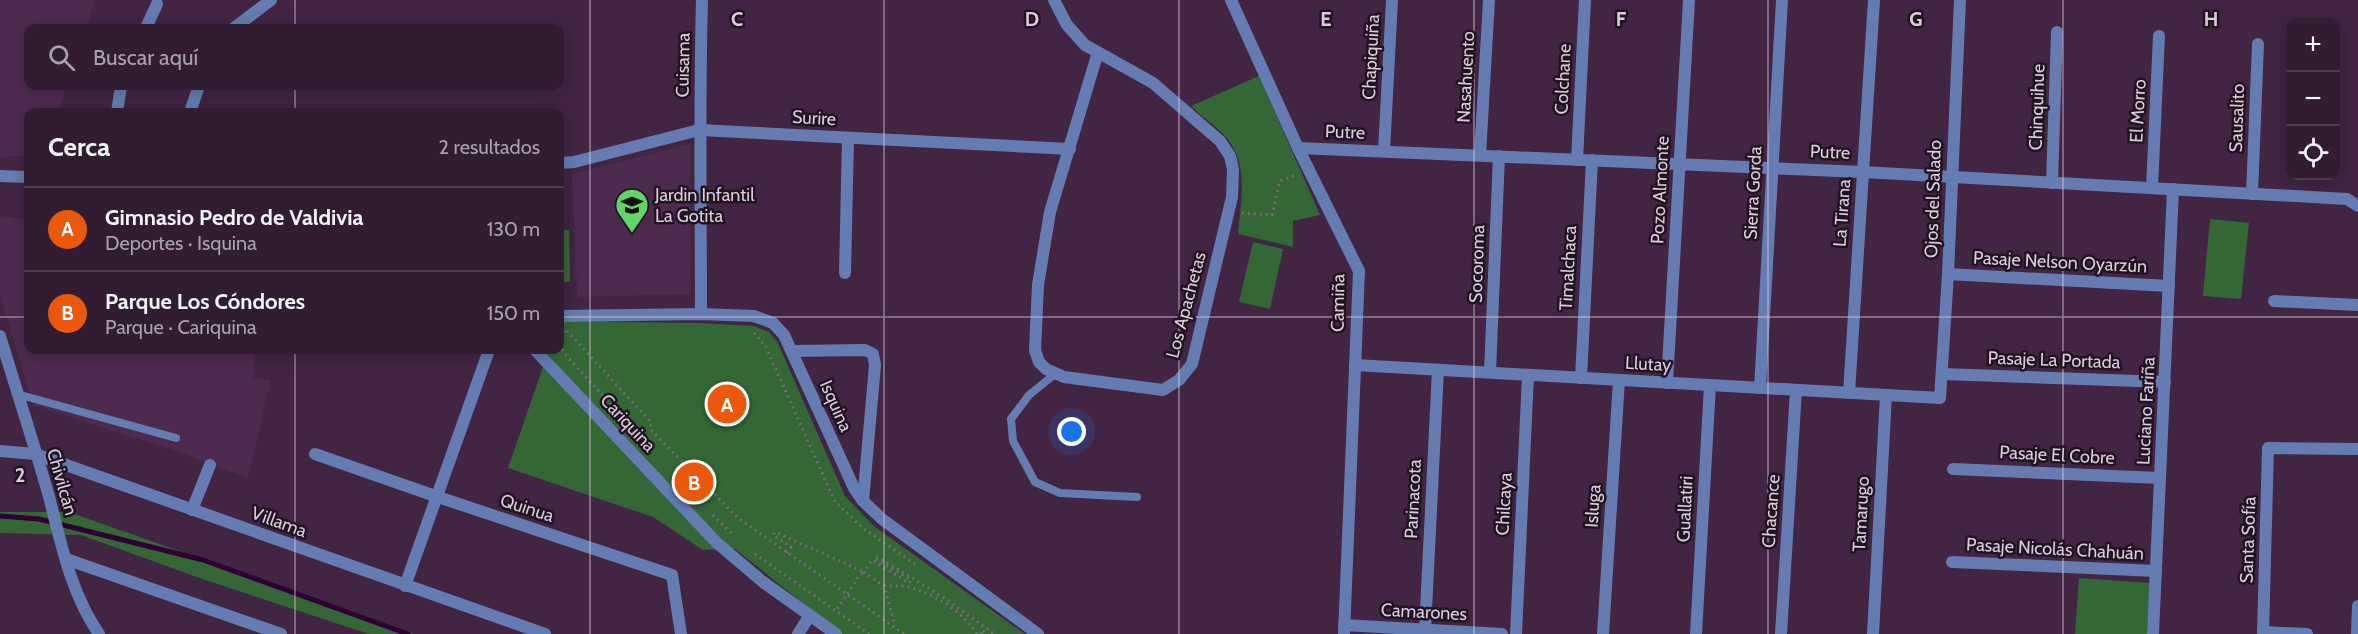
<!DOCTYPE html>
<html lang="es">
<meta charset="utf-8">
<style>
:root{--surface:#311c32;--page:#39253a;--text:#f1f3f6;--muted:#a8a1ac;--line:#4c3a4d;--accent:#ea580c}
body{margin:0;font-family:Cabin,sans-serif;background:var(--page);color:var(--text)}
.controls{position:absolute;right:18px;top:18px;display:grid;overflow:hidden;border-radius:12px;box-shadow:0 3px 15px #0003}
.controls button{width:54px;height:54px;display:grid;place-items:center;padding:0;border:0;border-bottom:2px solid var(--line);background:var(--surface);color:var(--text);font:30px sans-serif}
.you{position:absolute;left:1072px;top:432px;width:21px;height:21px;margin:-15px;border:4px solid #fff;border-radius:50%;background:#1a73e8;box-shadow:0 0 0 9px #1a73e833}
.badge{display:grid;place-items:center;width:39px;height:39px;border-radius:50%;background:var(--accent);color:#fff;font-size:20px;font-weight:700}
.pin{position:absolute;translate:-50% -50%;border:3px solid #fff;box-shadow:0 2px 6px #0006}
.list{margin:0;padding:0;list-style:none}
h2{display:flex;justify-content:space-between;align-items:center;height:78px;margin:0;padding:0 24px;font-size:26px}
h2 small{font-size:20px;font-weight:400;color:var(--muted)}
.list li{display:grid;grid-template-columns:39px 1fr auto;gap:18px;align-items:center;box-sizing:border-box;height:84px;padding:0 24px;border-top:2px solid var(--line)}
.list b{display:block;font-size:22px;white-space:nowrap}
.list p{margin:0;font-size:20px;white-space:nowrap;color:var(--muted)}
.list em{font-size:20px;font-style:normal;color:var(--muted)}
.icon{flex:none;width:33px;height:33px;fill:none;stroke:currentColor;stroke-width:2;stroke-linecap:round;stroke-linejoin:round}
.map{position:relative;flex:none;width:2358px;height:634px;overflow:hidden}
.search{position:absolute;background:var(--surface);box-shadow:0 3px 15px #0003;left:24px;top:24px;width:540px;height:66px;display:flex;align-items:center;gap:15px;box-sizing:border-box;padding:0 21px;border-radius:12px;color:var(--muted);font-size:22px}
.panel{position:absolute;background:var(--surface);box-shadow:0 3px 15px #0003;left:24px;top:108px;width:540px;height:246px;border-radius:12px}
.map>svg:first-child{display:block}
.built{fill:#4d2b4f}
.green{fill:#356736}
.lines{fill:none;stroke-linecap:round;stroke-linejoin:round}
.stream{stroke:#2f0033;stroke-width:5}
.path{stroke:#856d86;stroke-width:3;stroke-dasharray:1.5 4.5;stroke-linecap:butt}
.service{stroke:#647cb1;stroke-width:8}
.minor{stroke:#647cb1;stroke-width:12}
.grid{fill:none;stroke:#dccadd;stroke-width:1.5;stroke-opacity:0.55}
.labels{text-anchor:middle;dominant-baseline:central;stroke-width:5;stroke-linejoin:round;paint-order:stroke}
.street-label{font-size:18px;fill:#dccadd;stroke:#211421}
.poi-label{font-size:18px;fill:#dccadd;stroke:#211421;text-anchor:start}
.grid-label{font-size:20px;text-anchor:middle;font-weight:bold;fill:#dccadd;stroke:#211421;stroke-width:5;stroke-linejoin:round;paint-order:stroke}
</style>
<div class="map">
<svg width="2358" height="634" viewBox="0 0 2358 634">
<rect width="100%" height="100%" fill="#412543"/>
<g class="built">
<polygon points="0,0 95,0 86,28 28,28 28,86 67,86 58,112 28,112 28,156 0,157"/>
<polygon points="690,144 690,294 577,297 572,174"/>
<polygon points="0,216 28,220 28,350 256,350 252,378 271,380 248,478 185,454 33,405 0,294"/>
</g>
<g class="green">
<path d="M1259 76 1320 215 1293 221V247L1238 234C1241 200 1250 161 1223 134 1213 124 1201 116 1191 106Z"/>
<polygon points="2210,219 2249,223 2241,299 2203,296"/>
<polygon points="560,230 569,230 570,282 560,282"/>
<polygon points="1253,242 1283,249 1270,309 1239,302"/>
<polygon points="560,321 700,323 754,326 769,332 777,341 845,496 875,527 1025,634 842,634 735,549 703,550 653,517 508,468 543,367 552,359 544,350 560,350"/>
<polygon points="0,512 69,512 414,634 369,634 205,580 81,535 0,533"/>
<polygon points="2079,578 2150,583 2147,634 2075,634"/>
</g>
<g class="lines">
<polyline class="stream" points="0,516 39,519 203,560 408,634"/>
<g class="path">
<polyline points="1242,213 1272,215 1280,181 1297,174"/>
<polyline points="567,331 650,421 651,430 738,518 904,634"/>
<polyline points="754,333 766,347 835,502 864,529 918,566"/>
<polyline points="560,342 561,335 566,331"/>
<polyline points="560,344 564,353 645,442"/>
<polyline points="713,515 734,536"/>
<polyline points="787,553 791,547 773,535 775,532 864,572 859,576 836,611"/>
<polyline points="755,554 869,634"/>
<polyline points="884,585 895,626"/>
<path d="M977 634C962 611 934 593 908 587 900 585 892 587 884 585 878 583 870 576 864 572L872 560 909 583 911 580 875 558 876 556 946 599 994 634"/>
<polyline points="982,634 981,633 982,630 987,634"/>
</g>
<g class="service">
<polyline points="1055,374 1029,395 1011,419 1013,441 1035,482 1060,493 1137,497"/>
<polyline points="17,394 176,438"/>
</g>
<g class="minor">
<polyline points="1054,0 1067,25 1085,45 1153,83 1220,141 1230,156 1233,169 1232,197 1192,364 1179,380 1163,390 1064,377 1046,369 1039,362 1035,350 1038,285 1050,212 1098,52"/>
<polyline points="1231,0 1298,148 1359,271 1344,634"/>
<polyline points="146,28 157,4"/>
<polyline points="234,28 271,0"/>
<polyline points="117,112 121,86"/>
<polyline points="190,112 199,86"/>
<polyline points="1298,148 1863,172 2347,199 2358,206"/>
<polyline points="1384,151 1392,0"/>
<polyline points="1480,155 1489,0"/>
<polyline points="1577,160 1585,0"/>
<polyline points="560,163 574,162 699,130 1070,149"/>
<polyline points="0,176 28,177"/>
<polyline points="2052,183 2057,32"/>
<polyline points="2152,188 2159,36"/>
<polyline points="2252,194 2258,44"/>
<polyline points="845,273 848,138"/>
<polyline points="1948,274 2169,286"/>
<polyline points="2274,301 2358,305"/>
<path d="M701 314C701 209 699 105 702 0"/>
<polyline points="560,316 701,314 754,316 773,323 784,335 854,488 863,501 882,519 1038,634"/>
<path d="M0 336C16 389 33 441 48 493 61 542 70 592 99 634"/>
<polyline points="535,350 717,543 763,582 836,634"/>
<polyline points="792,351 865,350 873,354 875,365 863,501"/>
<polyline points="1355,365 1940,398 1948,274 1960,0"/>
<polyline points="1490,372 1499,156"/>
<polyline points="1942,374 2165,382"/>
<polyline points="1581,378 1592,160"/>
<polyline points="1667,383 1689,0"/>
<polyline points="1760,388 1782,0"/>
<polyline points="1849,393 1874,0"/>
<polyline points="0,451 35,454 545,634"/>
<polyline points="315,454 438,497 672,575 681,634"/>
<polyline points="1953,469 2160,478"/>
<polyline points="192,510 210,465"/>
<polyline points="66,559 281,634"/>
<polyline points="1952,562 2156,571"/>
<polyline points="405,586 489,350"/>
<polyline points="1344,625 1502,634"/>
<polyline points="1425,630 1438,370"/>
<polyline points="2263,632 2307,634"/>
<polyline points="798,634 810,615"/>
<polyline points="1516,634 1528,375"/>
<polyline points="1603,634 1619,380"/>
<polyline points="1696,634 1710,385"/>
<polyline points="1781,634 1796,390"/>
<polyline points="1873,634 1886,395"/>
<polyline points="2153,634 2173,189"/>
<polyline points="2263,634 2268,448 2358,449"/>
<polyline points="2357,634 2358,606"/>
</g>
</g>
<path class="grid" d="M295 0V28M590 0V634M884 0V634M1179 0V634M1474 0V634M1768 0V634M2063 0V634M295 86V112M0 317H28M560 317H2358M295 350V634"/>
<defs>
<g id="school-pin" transform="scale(1.725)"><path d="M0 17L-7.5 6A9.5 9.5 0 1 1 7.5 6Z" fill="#63d469" stroke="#211421"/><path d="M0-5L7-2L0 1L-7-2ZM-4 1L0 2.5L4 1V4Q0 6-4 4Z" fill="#111"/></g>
</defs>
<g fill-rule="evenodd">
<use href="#school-pin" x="632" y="205"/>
</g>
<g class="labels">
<g class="street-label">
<text transform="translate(1371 57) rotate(-87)">Chapiquiña</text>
<text transform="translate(683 65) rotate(-89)">Cuisama</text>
<text transform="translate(1466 77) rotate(-87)">Nasahuento</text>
<text transform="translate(1563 79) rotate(-87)">Colchane</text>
<text transform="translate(2037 107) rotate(-88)">Chinquihue</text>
<text transform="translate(2138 111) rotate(-87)">El Morro</text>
<text transform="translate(814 118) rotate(3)">Surire</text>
<text transform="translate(2237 118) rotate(-88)">Sausalito</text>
<text transform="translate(1345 132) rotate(2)">Putre</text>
<text transform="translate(1830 152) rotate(2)">Putre</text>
<text transform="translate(1660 190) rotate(-87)">Pozo Almonte</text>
<text transform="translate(1753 193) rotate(-87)">Sierra Gorda</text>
<text transform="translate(1933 199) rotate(-88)">Ojos del Salado</text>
<text transform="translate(1842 213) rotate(-86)">La Tirana</text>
<text transform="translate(2060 262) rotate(3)">Pasaje Nelson Oyarzún</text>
<text transform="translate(1477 264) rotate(-88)">Socoroma</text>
<text transform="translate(1568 268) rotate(-87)">Timalchaca</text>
<text transform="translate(1338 303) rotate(-89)">Camiña</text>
<text transform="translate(1186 305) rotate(-75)">Los Apachetas</text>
<text transform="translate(2054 360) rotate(2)">Pasaje La Portada</text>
<text transform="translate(1648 364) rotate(3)">Llutay</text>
<text transform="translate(836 406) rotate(66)">Isquina</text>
<text transform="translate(2146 411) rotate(-87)">Luciano Fariña</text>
<text transform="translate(628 423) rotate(47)">Cariquina</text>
<text transform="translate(2057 455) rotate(3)">Pasaje El Cobre</text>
<text transform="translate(62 482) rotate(74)">Chivilcán</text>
<text transform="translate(1413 499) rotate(-87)">Parinacota</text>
<text transform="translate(1504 504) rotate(-87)">Chilcaya</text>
<text transform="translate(1593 506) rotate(-86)">Isluga</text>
<text transform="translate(527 508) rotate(18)">Quinua</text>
<text transform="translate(1685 509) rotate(-87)">Guallatiri</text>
<text transform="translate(1771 511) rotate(-86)">Chacance</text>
<text transform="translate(1861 514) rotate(-87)">Tamarugo</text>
<text transform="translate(279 522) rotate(20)">Villama</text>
<text transform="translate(2248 540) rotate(-88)">Santa Sofía</text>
<text transform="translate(2055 549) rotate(3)">Pasaje Nicolás Chahuán</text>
<text transform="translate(1424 612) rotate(3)">Camarones</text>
</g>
<g class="poi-label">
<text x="655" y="195">Jardin Infantil<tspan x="655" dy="21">La Gotita</tspan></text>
</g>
</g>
<g class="grid-label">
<text x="737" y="26">C</text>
<text x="1032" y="26">D</text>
<text x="1326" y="26">E</text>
<text x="1621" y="26">F</text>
<text x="1916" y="26">G</text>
<text x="2211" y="26">H</text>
<text x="20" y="482">2</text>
</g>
</svg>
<div class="controls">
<button>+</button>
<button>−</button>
<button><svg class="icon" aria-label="locate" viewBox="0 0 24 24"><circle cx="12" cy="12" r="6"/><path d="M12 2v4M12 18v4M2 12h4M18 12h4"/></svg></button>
</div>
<div class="you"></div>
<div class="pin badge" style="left:727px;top:404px">A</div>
<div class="pin badge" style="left:694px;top:482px">B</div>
<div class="search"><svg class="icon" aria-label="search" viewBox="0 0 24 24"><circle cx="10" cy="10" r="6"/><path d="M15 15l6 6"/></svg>Buscar aquí</div>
<section class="panel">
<h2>Cerca<small>2 resultados</small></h2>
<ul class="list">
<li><span class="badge">A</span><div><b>Gimnasio Pedro de Valdivia</b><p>Deportes · Isquina</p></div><em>130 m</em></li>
<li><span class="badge">B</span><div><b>Parque Los Cóndores</b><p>Parque · Cariquina</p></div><em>150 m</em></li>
</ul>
</section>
</div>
